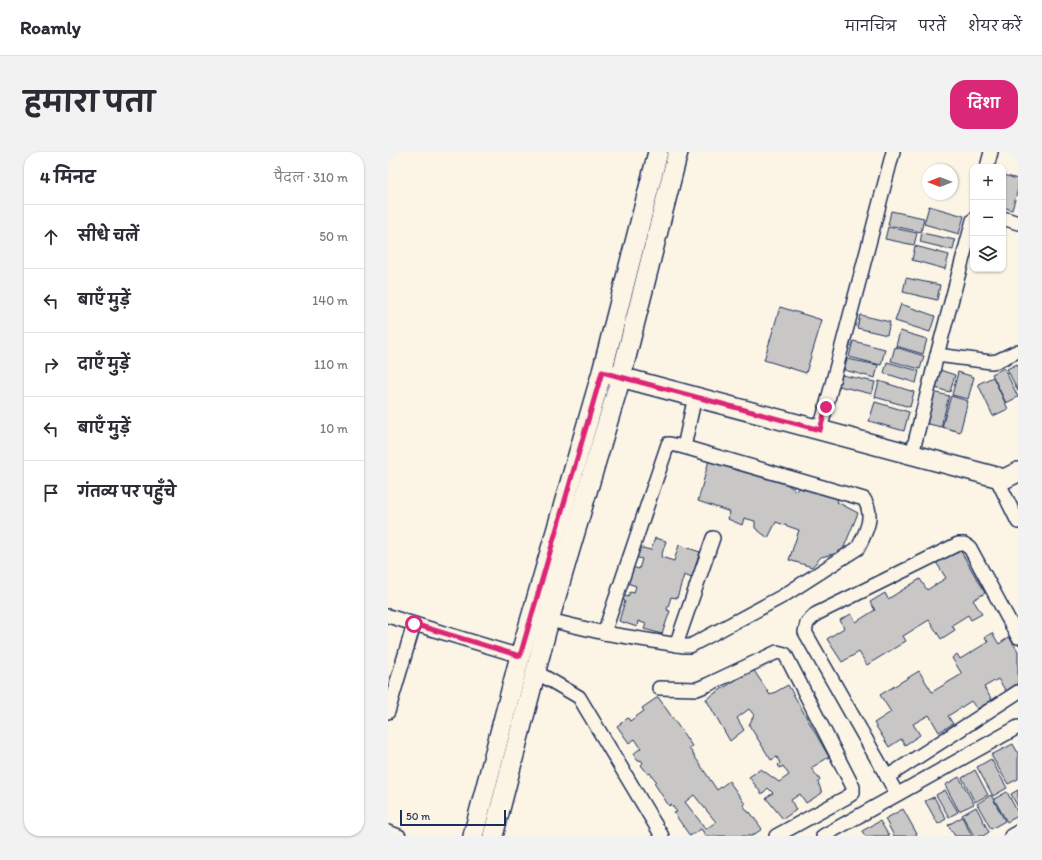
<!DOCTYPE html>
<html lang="hi">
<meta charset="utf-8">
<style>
:root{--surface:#fff;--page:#f2f2f3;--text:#2b2b33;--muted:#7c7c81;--line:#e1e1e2;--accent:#db2777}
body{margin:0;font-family:Itim,"Playpen Sans Deva",sans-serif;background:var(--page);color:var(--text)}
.controls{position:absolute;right:12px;top:12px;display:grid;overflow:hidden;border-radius:8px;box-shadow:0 1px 3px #0004}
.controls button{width:36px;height:36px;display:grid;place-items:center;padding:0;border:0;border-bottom:1px solid var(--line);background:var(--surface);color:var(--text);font:20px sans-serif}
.compass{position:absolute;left:534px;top:12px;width:36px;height:36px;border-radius:50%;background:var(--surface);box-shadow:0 1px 3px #0004;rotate:270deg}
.scale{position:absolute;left:12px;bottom:10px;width:106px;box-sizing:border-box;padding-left:4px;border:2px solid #1b2f5e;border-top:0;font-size:11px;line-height:14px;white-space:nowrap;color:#1b2f5e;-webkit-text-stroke:3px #fcf5e5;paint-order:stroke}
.stop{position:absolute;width:12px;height:12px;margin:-9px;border:3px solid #db2777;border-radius:50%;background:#fff}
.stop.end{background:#db2777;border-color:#fff;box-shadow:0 1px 4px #0008}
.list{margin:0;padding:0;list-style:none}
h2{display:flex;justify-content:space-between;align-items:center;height:52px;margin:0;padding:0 16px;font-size:17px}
h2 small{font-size:13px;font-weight:400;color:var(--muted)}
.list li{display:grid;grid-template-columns:26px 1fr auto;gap:12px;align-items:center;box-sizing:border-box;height:64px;padding:0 16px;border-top:1px solid var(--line)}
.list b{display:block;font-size:15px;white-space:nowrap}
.list em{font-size:13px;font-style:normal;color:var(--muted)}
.icon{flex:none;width:22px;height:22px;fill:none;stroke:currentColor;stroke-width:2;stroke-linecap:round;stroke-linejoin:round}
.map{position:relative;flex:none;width:630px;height:684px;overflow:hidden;border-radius:16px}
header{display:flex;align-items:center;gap:24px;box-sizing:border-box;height:56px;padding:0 20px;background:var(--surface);border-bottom:1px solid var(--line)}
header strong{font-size:19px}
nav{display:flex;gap:22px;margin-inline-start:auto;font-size:14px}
.intro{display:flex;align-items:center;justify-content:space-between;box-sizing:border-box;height:96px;padding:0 24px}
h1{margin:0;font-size:28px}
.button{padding:10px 18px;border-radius:16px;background:var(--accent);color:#fff;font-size:14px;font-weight:700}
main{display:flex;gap:24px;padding:0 24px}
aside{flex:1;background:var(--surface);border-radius:16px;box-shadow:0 1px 3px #0004}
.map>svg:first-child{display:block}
.building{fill:#c8c7c6;stroke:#1b2f5e;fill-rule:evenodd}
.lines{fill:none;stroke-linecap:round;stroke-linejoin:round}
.street-casing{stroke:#1b2f5e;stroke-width:16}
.secondary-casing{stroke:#1b2f5e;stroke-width:22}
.street{stroke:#fcf5e5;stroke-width:13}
.secondary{stroke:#fcf5e5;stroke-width:19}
.route{stroke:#db2777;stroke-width:5}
</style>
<header>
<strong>Roamly</strong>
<nav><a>मानचित्र</a><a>परतें</a><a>शेयर करें</a></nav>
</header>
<div class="intro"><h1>हमारा पता</h1><a class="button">दिशा</a></div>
<main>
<aside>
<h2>4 मिनट<small>पैदल · 310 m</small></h2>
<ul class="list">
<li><svg class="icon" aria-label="ahead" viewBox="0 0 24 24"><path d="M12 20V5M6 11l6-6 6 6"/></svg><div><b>सीधे चलें</b></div><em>50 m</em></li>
<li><svg class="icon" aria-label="left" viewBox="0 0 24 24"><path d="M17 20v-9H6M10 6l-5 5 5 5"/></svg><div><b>बाएँ मुड़ें</b></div><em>140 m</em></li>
<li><svg class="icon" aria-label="right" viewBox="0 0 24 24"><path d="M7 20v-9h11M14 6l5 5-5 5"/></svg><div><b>दाएँ मुड़ें</b></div><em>110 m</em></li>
<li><svg class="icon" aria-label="left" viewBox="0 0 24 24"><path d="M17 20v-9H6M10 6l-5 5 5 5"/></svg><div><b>बाएँ मुड़ें</b></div><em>10 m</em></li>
<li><svg class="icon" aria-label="arrive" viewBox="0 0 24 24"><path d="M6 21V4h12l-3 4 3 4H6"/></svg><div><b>गंतव्य पर पहुँचे</b></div></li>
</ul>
</aside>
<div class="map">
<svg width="630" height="684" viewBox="0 0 630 684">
<rect width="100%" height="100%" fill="#fcf5e5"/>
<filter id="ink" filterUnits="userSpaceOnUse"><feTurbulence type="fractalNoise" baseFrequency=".025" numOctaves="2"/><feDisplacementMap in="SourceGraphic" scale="8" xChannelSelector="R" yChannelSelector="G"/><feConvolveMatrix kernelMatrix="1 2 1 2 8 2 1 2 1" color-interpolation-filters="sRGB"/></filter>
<g filter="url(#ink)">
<g class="building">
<polygon points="615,23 630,27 630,37 624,58 615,55"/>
<polygon points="541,54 576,64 571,82 536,72"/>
<polygon points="503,59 536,66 533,80 500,73"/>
<polygon points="500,75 529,81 526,93 497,87"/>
<polygon points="534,81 567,88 565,98 532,90"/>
<polygon points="527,94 561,103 557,117 524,108"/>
<polygon points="518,126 552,133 549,148 515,140"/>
<polygon points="513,152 547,164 542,180 507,169"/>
<polygon points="392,155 434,168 418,221 376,208"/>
<polygon points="472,163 502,170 499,183 469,176"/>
<polygon points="512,179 539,187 535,202 508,194"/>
<polygon points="465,189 497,197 493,213 461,205"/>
<polygon points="507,195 536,204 532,217 503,209"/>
<polygon points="459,207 490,213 487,226 456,218"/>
<polygon points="499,210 531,219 528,231 496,221"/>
<polygon points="629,212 630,213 630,239 619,217"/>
<polygon points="616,216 630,245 618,251 604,222"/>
<polygon points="552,218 567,223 562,240 547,236"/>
<polygon points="570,220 586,225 580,247 564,243"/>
<polygon points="454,223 487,230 484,242 451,234"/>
<polygon points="605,225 620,257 605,264 590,232"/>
<polygon points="491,229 526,240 522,255 487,245"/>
<polygon points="545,240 561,244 553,275 537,271"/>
<polygon points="563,244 580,249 572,280 554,275"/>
<polygon points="487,250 521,260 516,279 481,269"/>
<polygon points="321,308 354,319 396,330 408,339 414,330 452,341 449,350 470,361 454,400 433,405 424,415 401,408 411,378 388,370 380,386 367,376 367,369 356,366 354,373 340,367 342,360 310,349"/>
<polygon points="267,386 278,389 273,405 286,409 291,393 312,400 304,426 296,423 289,446 283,445 279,458 282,459 274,482 256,477 258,472 250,469 249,475 231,469 237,449 234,447 235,443 240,445 242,440 246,441 248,434 239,431 244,415 251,417 254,407 247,405 250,395 263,398"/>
<polygon points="571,396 597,441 585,448 594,462 583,468 580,463 564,473 567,478 553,487 541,468 515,484 518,489 479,513 471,500 454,510 439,487 456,476 452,468 463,462 468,470 487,458 482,450 497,441 500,447 532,427 539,438 558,426 548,410"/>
<polygon points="604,481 611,492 621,485 630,499 630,531 618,539 610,527 596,535 604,548 589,557 583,549 560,564 565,572 551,580 541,563 525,572 532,583 517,593 513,587 501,595 486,571 503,560 492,543 531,519 544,540 574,522 564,506 569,502 572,507 600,490 597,485"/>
<polygon points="365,517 382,543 400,533 441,605 423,616 432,628 430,630 434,641 418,651 412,642 403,648 408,658 395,667 378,646 385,641 380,636 374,642 361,625 373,617 391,630 401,623 395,614 392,616 390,613 392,611 389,605 383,608 361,573 366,563 361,557 349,566 356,578 342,589 318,547"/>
<path d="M270 545 304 594 301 596 329 638 341 629 357 652 355 653 361 661 362 660 374 677 364 684H318L313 677 302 684 286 661 289 660 283 652 281 654 266 631 268 629 262 621 260 622 253 613 255 611 253 608 250 609 245 602 253 596 247 587 241 591 229 574 240 566 242 569 256 559 254 556ZM306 643 328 670 318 677 297 650Z"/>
<polygon points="625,592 630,601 630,627 620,632 603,603"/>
<polygon points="603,607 619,636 605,644 589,615"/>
<polygon points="587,618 600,643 587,650 574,626"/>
<polygon points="571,625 586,652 571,659 557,633"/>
<polygon points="557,638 570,660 561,665 548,643"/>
<polygon points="630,638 630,655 623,642"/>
<polygon points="619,640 630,661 630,664 619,670 606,647"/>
<polygon points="603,643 617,669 603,677 589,652"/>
<polygon points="546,645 558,667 550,672 537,649"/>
<polygon points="588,655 601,680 595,684 586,684 574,663"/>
<polygon points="515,657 529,682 526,684 506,684 497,667"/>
<polygon points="574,665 584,684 567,684 560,673"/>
<polygon points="492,669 501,684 477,684 474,679"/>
</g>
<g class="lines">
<g class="street-casing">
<g id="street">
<polyline points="599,15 603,0"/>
<polyline points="615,66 630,71"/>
<polyline points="549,203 603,210 609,209 630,199"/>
<polyline points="432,278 505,0"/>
<polyline points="524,302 549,203 585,68"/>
<polyline points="608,325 630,370"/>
<polyline points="0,464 132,504"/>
<polyline points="161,468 216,481 280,292 282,292 296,295 307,244"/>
<path d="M216 481 296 494H302L395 444 470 396C478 380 487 364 476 347L296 295"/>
<polyline points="288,493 325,386"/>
<polyline points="148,520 191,545 274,684"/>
<polyline points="271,536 309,537 319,533 389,500 397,502 465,635 465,641 459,645 388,684"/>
<polyline points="0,560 26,472"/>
<polyline points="499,625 630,540"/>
<polyline points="509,642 417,480 419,471 428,462 570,392 576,392 582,396 630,485"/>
<polyline points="0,680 11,684"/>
<polyline points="435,684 630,575"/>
<polyline points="623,684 630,680"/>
</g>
</g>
<g class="secondary-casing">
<g id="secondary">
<polyline points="221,222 616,327 630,320"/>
<polyline points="85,684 132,504 214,220 270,0"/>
<polyline points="105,684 161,468 233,225 290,0"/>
</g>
</g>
<use href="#street" class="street"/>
<use href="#secondary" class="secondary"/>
</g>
</g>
<g class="lines" filter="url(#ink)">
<polyline class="route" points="26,472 132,504 214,220 432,278 438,255"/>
</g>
</svg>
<div class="controls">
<button>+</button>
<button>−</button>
<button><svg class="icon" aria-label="layers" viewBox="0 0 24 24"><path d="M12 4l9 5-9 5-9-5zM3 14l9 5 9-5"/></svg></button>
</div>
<svg class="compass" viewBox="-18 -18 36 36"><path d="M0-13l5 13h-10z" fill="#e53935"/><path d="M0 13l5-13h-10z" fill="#7c7c81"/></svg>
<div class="scale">50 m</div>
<div class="stop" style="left:26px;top:472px"></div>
<div class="stop end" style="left:438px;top:255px"></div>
</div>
</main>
